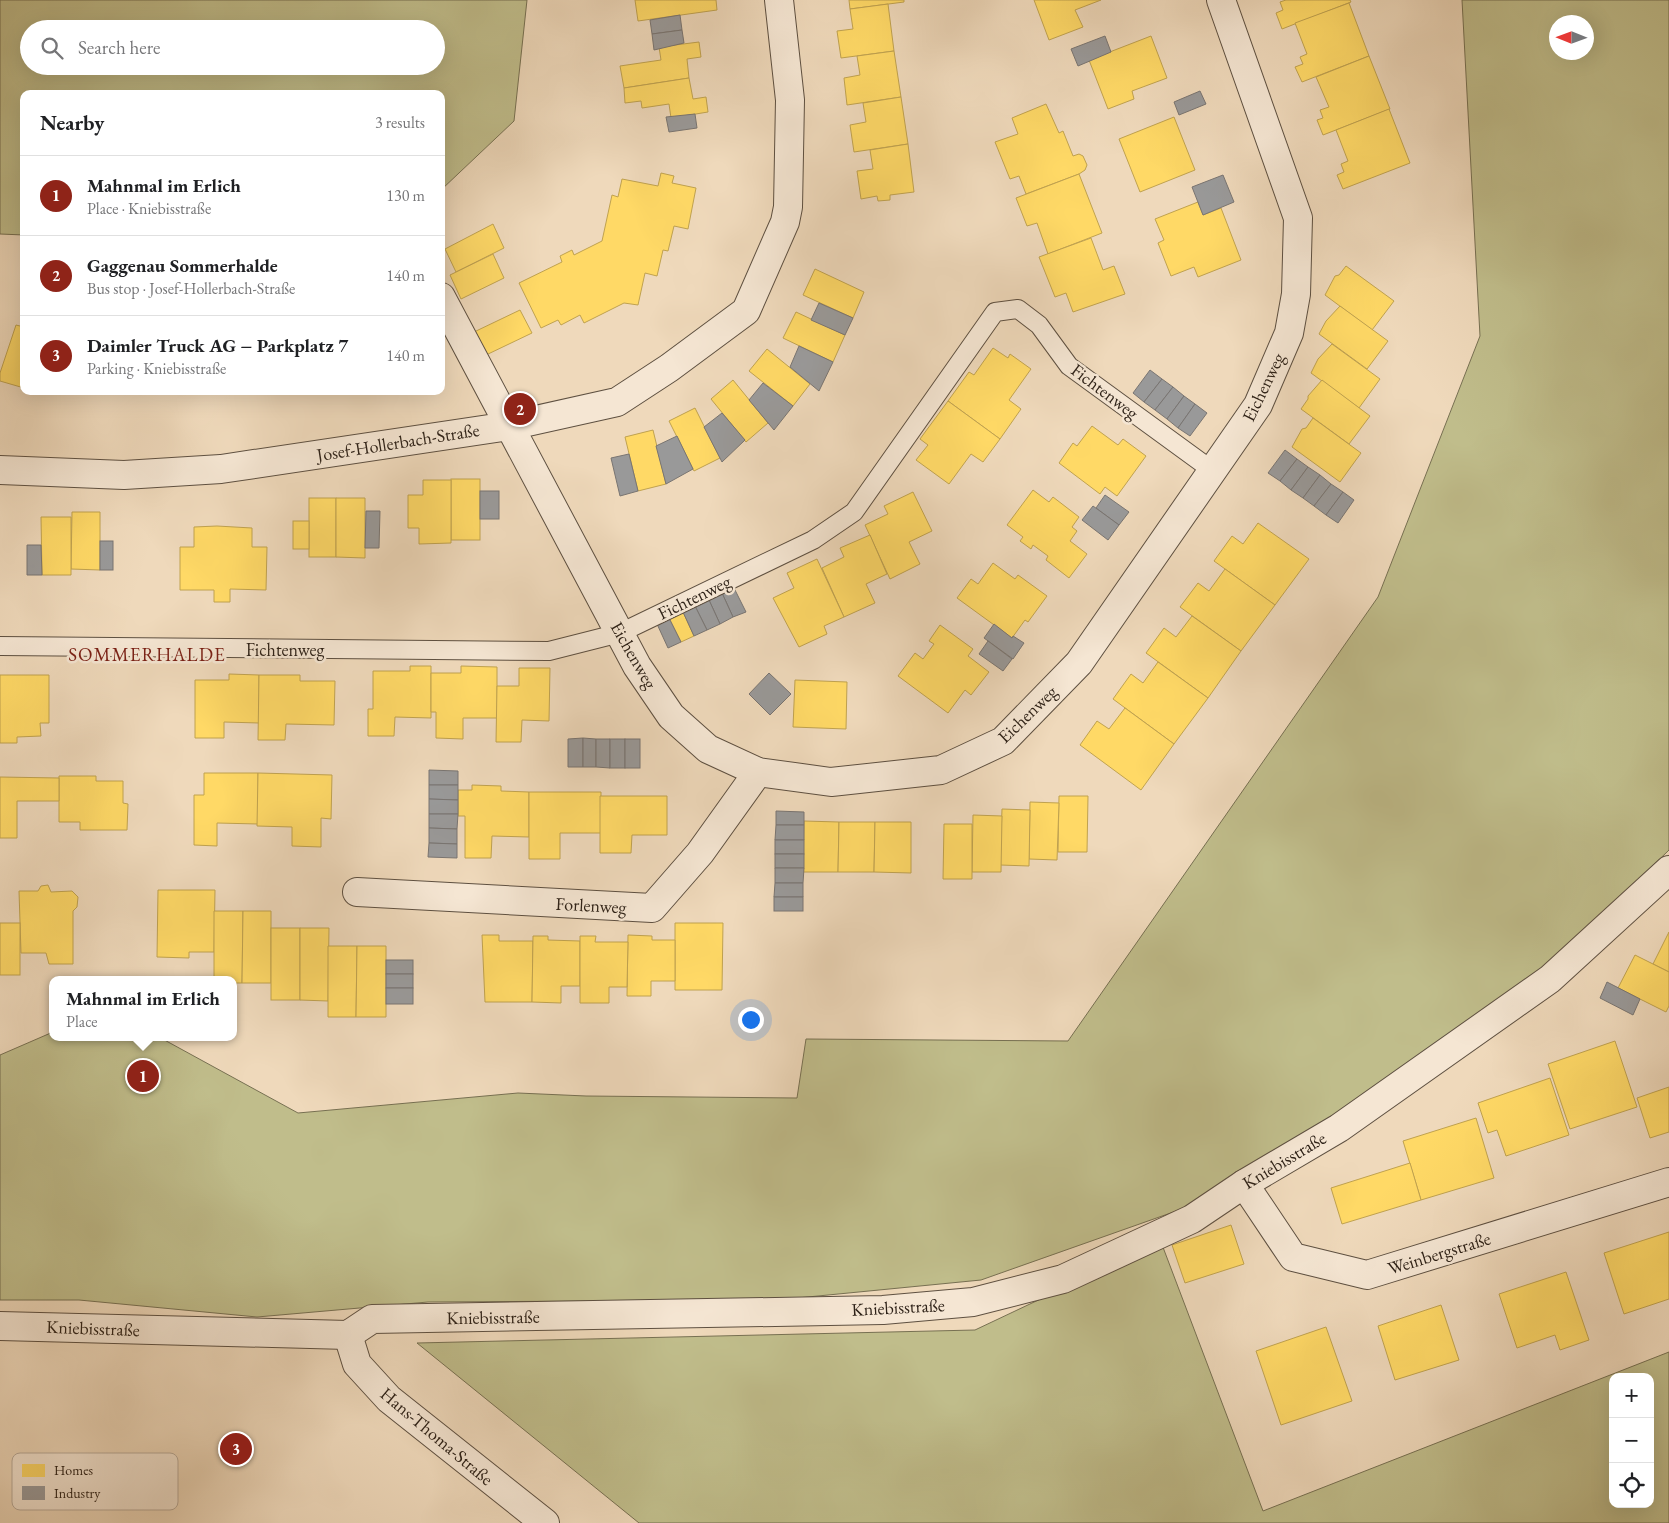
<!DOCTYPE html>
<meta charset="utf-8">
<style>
:root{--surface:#fff;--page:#f2f2f2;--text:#202124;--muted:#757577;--line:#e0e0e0;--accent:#8f2418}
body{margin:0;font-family:"EB Garamond",serif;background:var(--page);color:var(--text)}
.controls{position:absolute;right:15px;bottom:15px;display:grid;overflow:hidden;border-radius:10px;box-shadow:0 5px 20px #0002}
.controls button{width:45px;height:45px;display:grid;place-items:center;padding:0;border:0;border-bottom:1px solid var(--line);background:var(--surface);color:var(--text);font:25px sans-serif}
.compass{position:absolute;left:1549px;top:15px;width:45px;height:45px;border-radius:50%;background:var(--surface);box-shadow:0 5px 20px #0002;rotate:271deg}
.you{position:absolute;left:750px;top:1019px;width:18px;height:18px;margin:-12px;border:4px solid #fff;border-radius:50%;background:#1a73e8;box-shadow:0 0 0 8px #1a73e833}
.badge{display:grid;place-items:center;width:32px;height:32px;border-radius:50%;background:var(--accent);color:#fff;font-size:16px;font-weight:700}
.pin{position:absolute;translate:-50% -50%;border:2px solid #fff;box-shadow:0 1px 5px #0006}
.popup{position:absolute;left:49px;top:976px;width:188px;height:65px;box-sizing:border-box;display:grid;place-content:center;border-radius:10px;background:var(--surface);filter:drop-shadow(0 1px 4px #0005);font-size:16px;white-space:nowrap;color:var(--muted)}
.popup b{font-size:19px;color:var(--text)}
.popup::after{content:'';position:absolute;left:50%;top:100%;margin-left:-10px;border:10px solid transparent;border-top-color:var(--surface)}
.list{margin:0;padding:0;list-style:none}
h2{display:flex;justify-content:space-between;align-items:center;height:65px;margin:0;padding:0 20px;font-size:21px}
h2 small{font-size:16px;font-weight:400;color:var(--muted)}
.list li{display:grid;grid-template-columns:32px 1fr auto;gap:15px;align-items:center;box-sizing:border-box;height:80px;padding:0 20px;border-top:1px solid var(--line)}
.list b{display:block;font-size:19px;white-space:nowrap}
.list p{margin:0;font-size:16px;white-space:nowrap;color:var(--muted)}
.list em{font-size:16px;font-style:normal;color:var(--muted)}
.icon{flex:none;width:28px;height:28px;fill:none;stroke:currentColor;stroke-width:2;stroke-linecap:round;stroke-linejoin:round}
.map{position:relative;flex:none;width:1669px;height:1523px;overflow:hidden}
.search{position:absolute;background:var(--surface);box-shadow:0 5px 20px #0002;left:20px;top:20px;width:425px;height:55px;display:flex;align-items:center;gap:12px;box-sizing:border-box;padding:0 18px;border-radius:28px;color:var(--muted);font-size:19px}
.panel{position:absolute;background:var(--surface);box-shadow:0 5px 20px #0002;left:20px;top:90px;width:425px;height:305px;border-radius:10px}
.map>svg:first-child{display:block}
.green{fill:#c0bd8b;stroke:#777052;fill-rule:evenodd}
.homes{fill:#ffd966;stroke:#c0a24f}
.industry{fill:#999;stroke:#797572}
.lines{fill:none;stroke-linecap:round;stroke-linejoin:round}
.lane-casing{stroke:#5e5041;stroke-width:20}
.street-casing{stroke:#5e5041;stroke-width:30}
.lane{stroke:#f5e6d3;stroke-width:18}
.street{stroke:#f5e6d3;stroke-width:28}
.labels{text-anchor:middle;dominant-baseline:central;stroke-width:5;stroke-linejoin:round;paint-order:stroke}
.street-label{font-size:18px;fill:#2e2218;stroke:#f5e6d3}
.neighbourhood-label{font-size:19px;letter-spacing:1px;fill:#7a1f14;stroke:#f5e6d3}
.key{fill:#f5e6d3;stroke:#b9ab9b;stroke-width:1}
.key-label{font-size:14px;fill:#2e2218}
</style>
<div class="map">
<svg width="1669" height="1523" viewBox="0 0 1669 1523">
<rect width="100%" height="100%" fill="#efd9bb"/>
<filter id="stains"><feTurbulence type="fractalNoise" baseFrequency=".004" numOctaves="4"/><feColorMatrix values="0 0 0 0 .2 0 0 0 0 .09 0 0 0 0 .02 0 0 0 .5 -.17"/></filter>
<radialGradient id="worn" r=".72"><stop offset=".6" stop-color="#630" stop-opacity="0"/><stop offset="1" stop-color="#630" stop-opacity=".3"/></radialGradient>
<g class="green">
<path d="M0 0H527L514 121 441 190V94H24V235L0 234ZM29 29H436V66H29Z"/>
<path d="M1462 0H1669V850L1552 964 1346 1114 1182 1209 981 1280 777 1300 428 1302 257 1317 79 1300H0V1055L53 1032V1037H159L298 1113 518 1093 586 1096 797 1098 806 1039 1068 1041 1378 597 1480 336ZM1556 22H1586V52H1556Z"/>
<path d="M1161 1242 1263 1511 1669 1352V1523H639L417 1343 975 1330ZM1613 1377H1650V1504H1613Z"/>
</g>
<g class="homes">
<polygon points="635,0 716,0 717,10 638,21"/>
<polygon points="849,0 904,0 904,2 850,9"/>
<polygon points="1034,0 1101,0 1075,10 1083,27 1049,40"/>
<polygon points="1286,0 1350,0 1351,2 1282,29 1276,13 1283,10 1280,2"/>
<polygon points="1349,3 1369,56 1302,82 1295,67 1303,64 1300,57 1307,54 1295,23"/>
<polygon points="888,4 894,51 841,58 837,31 853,29 850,9"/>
<polygon points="1151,36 1167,78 1132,91 1134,99 1108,109 1089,60"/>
<polygon points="699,42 701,57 687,59 689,78 624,88 620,66 661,60 659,47"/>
<polygon points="894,51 901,97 847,105 844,78 860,75 857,56"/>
<polygon points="1369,56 1390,109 1323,135 1317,120 1323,118 1320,110 1329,107 1316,77"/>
<polygon points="689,78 693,99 706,97 708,112 671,118 669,104 642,108 641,101 625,103 624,88"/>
<polygon points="901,97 908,144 854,152 850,125 866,122 863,103"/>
<polygon points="1046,104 1059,133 1063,131 1073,156 1079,154 1083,156 1087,165 1085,170 1079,174 1026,194 1019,176 1010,179 995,142 1018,134 1012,118"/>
<polygon points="1389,109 1410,163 1343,189 1337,175 1344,172 1341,164 1348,161 1336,130"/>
<polygon points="1174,117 1195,170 1140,192 1119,139"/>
<polygon points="908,144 914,192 890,195 890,200 878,201 877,196 861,199 857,171 873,169 870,150"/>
<polygon points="661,173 674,176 672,183 696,188 688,229 674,226 668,251 663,250 657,276 645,273 638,305 624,303 584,323 580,315 561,325 558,320 541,328 519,283 562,262 560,256 572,250 574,255 602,241 612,195 618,197 622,179 658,186"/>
<polygon points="1079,174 1102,233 1048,254 1037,223 1027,226 1016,198"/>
<polygon points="1198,202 1203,215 1221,208 1241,260 1198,277 1194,267 1171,276 1158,243 1164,240 1155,219"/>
<polygon points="493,224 504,248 456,272 445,249"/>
<polygon points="1091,238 1103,270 1114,266 1125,294 1073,312 1066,293 1055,297 1039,257"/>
<polygon points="493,254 504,278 461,299 450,275"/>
<polygon points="1346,266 1394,301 1372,330 1325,295 1335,276 1339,275"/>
<polygon points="815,269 864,292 853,318 803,295"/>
<polygon points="1340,306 1388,341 1367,369 1319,334 1326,321"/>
<polygon points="520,310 532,333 486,355 474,332"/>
<polygon points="796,312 845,335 833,362 783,338"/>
<polygon points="16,325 24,327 24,388 0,381 0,373"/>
<polygon points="1332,344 1380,379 1359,408 1311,373 1318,359"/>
<polygon points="993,348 1008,358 1010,354 1031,369 1009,400 1021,409 1000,439 948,401 969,372 974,375"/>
<polygon points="767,349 810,384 793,406 749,371"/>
<polygon points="733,380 768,423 746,442 711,399"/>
<polygon points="1322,380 1370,416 1349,444 1301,409 1308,399 1308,396"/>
<polygon points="948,401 1000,439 983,462 971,454 949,484 916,460 928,445 920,439"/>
<polygon points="695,408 720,458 694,471 669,421"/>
<polygon points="1313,418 1361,453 1340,482 1292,447 1302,429 1306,428"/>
<polygon points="1092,426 1118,445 1123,439 1146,456 1117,496 1105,487 1100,494 1059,463 1073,443 1077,446"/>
<polygon points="653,430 666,484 638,491 625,437"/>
<rect x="451" y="479" width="29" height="61"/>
<polygon points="423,480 451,480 451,543 419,544 419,528 408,528 408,495 423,495"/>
<polygon points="1033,490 1049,502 1053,497 1079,517 1072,527 1077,531 1070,541 1087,554 1069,578 1046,560 1048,556 1033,545 1031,549 1020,541 1023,537 1007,525"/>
<polygon points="913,492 932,531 909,542 920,564 890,579 865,525 888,514 884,506"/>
<rect x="309" y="498" width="27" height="59"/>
<polygon points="336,498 365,498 365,558 336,557"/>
<polygon points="72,512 100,512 100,570 71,569"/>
<polygon points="41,517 71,517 71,575 42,575"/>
<rect x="293" y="521" width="16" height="28"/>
<polygon points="1258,523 1309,559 1275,605 1214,561 1232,536 1243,544"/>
<polygon points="217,526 252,528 252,547 267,547 266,590 230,589 230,602 214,602 214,590 180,590 180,547 194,547 194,527"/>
<polygon points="870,535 887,574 866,584 875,603 844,617 822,568 844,557 840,548"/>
<polygon points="817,559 844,617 824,626 827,634 799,647 773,598 794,588 787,573"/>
<polygon points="993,563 1015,579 1018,575 1047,596 1028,622 1025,620 1012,638 957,598 971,579 978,584"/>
<polygon points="1225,569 1275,605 1241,651 1180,607 1198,583 1209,591"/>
<polygon points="683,612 694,636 681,642 669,618"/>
<polygon points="1192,616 1241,651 1208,698 1146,653 1164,628 1176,637"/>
<polygon points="940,625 973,649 968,656 989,672 971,695 965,690 948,713 898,676 915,653 923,659 934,644 929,641"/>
<polygon points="1158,662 1208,698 1174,744 1113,699 1131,674 1143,683"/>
<polygon points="410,666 431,666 431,718 395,717 394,736 368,736 368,709 373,709 373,671 410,671"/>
<polygon points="461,666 497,667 497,718 463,718 463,739 436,738 436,712 431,712 431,673 461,673"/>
<polygon points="519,668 550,668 549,721 522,720 521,742 496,742 497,686 519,686"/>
<polygon points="229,674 259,675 259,723 224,722 224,738 195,738 195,680 229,680"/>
<polygon points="0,675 49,675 49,723 40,723 41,736 17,737 17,743 0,743"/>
<polygon points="259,675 300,675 300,681 335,681 334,725 286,724 285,740 258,740"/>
<polygon points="795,680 847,682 846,729 793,727"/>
<polygon points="1125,708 1174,744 1141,790 1080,745 1097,721 1109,729"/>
<polygon points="204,773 258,773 258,824 217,823 217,846 194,845 194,795 204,795"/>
<polygon points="258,773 332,775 331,819 321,818 321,847 292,846 292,827 257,826"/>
<polygon points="59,776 96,776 96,781 123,781 123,803 128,804 127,830 80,830 80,822 59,822"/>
<polygon points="0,777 59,778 59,801 17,801 17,838 0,838"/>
<polygon points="472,785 501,786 501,791 529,792 529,837 492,836 491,858 465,858 465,816 458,816 458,790 472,790"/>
<polygon points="529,792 601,792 601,833 560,833 560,859 529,859"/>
<polygon points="600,796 667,796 667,835 632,835 631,853 600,853"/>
<polygon points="1059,796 1088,796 1087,852 1058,852"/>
<polygon points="1030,802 1059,803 1057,860 1029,859"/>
<polygon points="1002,809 1030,810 1029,866 1000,865"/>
<polygon points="973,815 1002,816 1001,872 972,872"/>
<polygon points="804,821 839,822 838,872 803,872"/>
<polygon points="839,822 875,822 874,872 838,872"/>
<polygon points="875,822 911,822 911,873 874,872"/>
<polygon points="944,824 972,824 972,879 943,879"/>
<polygon points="48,885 51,892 72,891 78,897 77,907 73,911 73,964 49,964 46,953 21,953 19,891 38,891 41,886"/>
<polygon points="158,890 215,890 214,952 189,952 189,958 157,957"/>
<polygon points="214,911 243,911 242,983 233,983 233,980 214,980"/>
<polygon points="243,911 271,911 271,983 242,983"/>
<rect x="0" y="923" width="20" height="52"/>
<polygon points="675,923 723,923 722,990 675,990"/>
<rect x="271" y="928" width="29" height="72"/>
<polygon points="300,928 329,928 328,1001 300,1000"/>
<polygon points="1669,932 1669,972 1653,964"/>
<polygon points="482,935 499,935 499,941 533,941 532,1002 485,1002"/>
<polygon points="628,935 652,936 652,940 675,940 675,981 651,981 651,996 627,996"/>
<polygon points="533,936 548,936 548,940 580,941 580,986 561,986 561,1003 532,1002"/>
<polygon points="580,936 596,936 595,942 628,942 627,987 609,987 609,1003 580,1003"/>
<polygon points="328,946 357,946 356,1017 328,1017"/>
<polygon points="357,946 386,946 386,1017 356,1017"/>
<polygon points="1635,955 1669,972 1669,1006 1666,1012 1618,988"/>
<polygon points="1615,1041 1637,1107 1570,1129 1548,1064"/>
<polygon points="1550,1078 1569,1135 1506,1156 1497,1130 1488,1133 1478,1103"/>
<polygon points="1669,1087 1669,1132 1650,1138 1637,1098"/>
<polygon points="1476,1118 1494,1178 1421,1200 1403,1141"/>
<polygon points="1410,1163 1421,1200 1342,1224 1331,1188"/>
<polygon points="1231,1225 1244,1264 1185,1283 1172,1245"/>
<polygon points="1669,1232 1669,1299 1624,1314 1604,1253"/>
<polygon points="1566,1272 1589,1340 1560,1350 1555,1335 1517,1348 1499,1294"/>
<polygon points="1441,1305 1459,1360 1395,1380 1378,1326"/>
<polygon points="1326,1327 1352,1401 1281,1425 1256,1351"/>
</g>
<g class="industry">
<polygon points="680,15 682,30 652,34 650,20"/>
<polygon points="682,30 684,43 654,50 652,34"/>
<polygon points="1105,36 1111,52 1078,66 1071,49"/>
<polygon points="1200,91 1206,104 1179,115 1174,102"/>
<polygon points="695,114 697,128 669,132 666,117"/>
<polygon points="1223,175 1234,202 1203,215 1192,187"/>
<polygon points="819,303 853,318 845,335 811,320"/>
<polygon points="799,346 833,362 819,391 790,367"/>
<polygon points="1150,370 1162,379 1144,402 1133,393"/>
<polygon points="1162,379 1173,387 1155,410 1144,402"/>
<polygon points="763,383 793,406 774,430 749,400"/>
<polygon points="1173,387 1184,396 1167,419 1155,410"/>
<polygon points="1184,396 1195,404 1178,428 1167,419"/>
<polygon points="1195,404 1207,413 1190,436 1178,428"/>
<polygon points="722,413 745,440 722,462 704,427"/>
<polygon points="677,436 693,469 666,484 656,446"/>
<polygon points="1285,450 1297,459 1280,481 1268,473"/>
<polygon points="629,454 638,491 620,496 611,458"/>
<polygon points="1297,459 1308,467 1291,490 1280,481"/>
<polygon points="1308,467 1320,475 1303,498 1291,490"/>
<polygon points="1320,475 1331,484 1314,506 1303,498"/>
<polygon points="1331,484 1343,492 1326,515 1314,506"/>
<rect x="480" y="491" width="19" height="28"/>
<polygon points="1343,492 1354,500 1338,523 1326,515"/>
<polygon points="1105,495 1129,512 1119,525 1096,508"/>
<polygon points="1093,506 1119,525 1108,540 1082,520"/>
<polygon points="366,511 380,511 379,548 365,548"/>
<rect x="100" y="541" width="13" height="29"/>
<polygon points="27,545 41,545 42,575 27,575"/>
<polygon points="734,588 746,612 733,617 722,593"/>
<polygon points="722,593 733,617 720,624 709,600"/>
<polygon points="709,600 720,624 707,630 695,606"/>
<polygon points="695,606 707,630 694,636 683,612"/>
<polygon points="669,618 681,642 668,648 657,624"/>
<polygon points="994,624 1012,638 1013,636 1024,643 1013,659 984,638"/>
<polygon points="988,641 1012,659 1003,671 979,654"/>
<polygon points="769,673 791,694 770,715 749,694"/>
<polygon points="583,738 583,767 568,767 568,739"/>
<polygon points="583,738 596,739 596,767 583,767"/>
<polygon points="596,739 610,739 610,768 596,767"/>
<rect x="610" y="739" width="15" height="29"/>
<rect x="625" y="739" width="15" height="29"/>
<polygon points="429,770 458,771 458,785 429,785"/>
<polygon points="429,785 458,785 458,800 429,799"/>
<polygon points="429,799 458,800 458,814 429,814"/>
<polygon points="776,811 804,812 804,825 776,825"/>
<polygon points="429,814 458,814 457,829 429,828"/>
<polygon points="776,825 804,825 804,840 775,840"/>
<polygon points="429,828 457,829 457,844 429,843"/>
<rect x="775" y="840" width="29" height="14"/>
<polygon points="429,843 457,844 457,858 428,857"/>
<rect x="775" y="854" width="29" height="14"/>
<polygon points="775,868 804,868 803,883 775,883"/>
<polygon points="775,883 803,883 803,897 774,897"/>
<rect x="774" y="897" width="29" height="14"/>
<rect x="386" y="960" width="27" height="14"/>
<rect x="386" y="974" width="27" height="14"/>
<polygon points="1607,982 1640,999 1633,1015 1600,998"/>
<rect x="386" y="988" width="27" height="16"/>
</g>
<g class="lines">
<g class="lane-casing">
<polyline id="lane" points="0,646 549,651 620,633 813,540 854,512 995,312 1018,309 1039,325 1069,366 1213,471"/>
</g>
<g class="street-casing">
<g id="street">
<polyline points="441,297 637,666 671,716 708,749 758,772 831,782 941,770 1003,741 1079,663 1258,405 1289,333 1296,294 1298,218 1221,0"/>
<polyline points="0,470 124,475 221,469 509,426 617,402 669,368 746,311 785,222 788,207 790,100 779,0"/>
<polyline points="357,892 652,908 700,853 758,772"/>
<polyline points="1244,1184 1293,1257 1367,1275 1669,1182"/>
<polyline points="0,1326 348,1335 372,1319 883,1310 973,1302 1063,1279 1192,1219 1244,1184 1339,1128 1550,979 1669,870"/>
<polyline points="348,1335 357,1364 389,1399 545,1523"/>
</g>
</g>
<use href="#lane" class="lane"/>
<use href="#street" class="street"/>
</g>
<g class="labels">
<g class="street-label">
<text transform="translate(1263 387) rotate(-64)">Eichenweg</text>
<text transform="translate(1105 391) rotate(37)">Fichtenweg</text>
<text transform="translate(398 442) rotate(-9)">Josef-Hollerbach-Straße</text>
<text transform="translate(694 597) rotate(-26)">Fichtenweg</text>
<text x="285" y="649">Fichtenweg</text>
<text transform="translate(634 655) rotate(60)">Eichenweg</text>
<text transform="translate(1027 714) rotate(-44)">Eichenweg</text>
<text transform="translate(591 905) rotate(3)">Forlenweg</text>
<text transform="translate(1284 1160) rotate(-31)">Kniebisstraße</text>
<text transform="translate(1439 1253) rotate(-17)">Weinbergstraße</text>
<text transform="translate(898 1307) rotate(-3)">Kniebisstraße</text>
<text transform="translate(493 1317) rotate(-1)">Kniebisstraße</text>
<text transform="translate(93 1328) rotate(2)">Kniebisstraße</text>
<text transform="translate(437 1436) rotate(40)">Hans-Thoma-Straße</text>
</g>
<g class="neighbourhood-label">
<text x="147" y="654">SOMMERHALDE</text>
</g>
</g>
<rect x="12" y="1453" width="166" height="57" rx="8" class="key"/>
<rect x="22" y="1464" width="23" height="13" fill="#ffd966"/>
<rect x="22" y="1486" width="23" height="14" fill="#999"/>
<g class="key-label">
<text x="54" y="1475">Homes</text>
<text x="54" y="1498">Industry</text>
</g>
<rect width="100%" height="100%" filter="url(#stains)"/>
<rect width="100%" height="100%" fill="url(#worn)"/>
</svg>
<div class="controls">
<button>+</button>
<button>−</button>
<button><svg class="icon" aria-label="locate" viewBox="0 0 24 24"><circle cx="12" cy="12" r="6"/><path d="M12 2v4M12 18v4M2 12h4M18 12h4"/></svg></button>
</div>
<svg class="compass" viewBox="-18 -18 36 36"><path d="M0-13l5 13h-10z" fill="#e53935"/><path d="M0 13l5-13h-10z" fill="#757577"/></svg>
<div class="you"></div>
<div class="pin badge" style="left:143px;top:1076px">1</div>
<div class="popup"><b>Mahnmal im Erlich</b>Place</div>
<div class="pin badge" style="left:520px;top:409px">2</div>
<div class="pin badge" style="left:236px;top:1449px">3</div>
<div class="search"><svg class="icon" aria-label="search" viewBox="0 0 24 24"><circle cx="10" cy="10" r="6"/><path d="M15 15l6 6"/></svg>Search here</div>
<section class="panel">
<h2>Nearby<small>3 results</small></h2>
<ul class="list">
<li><span class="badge">1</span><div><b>Mahnmal im Erlich</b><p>Place · Kniebisstraße</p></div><em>130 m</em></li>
<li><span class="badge">2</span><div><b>Gaggenau Sommerhalde</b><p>Bus stop · Josef-Hollerbach-Straße</p></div><em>140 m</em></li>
<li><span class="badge">3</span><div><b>Daimler Truck AG − Parkplatz 7</b><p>Parking · Kniebisstraße</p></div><em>140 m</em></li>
</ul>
</section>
</div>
